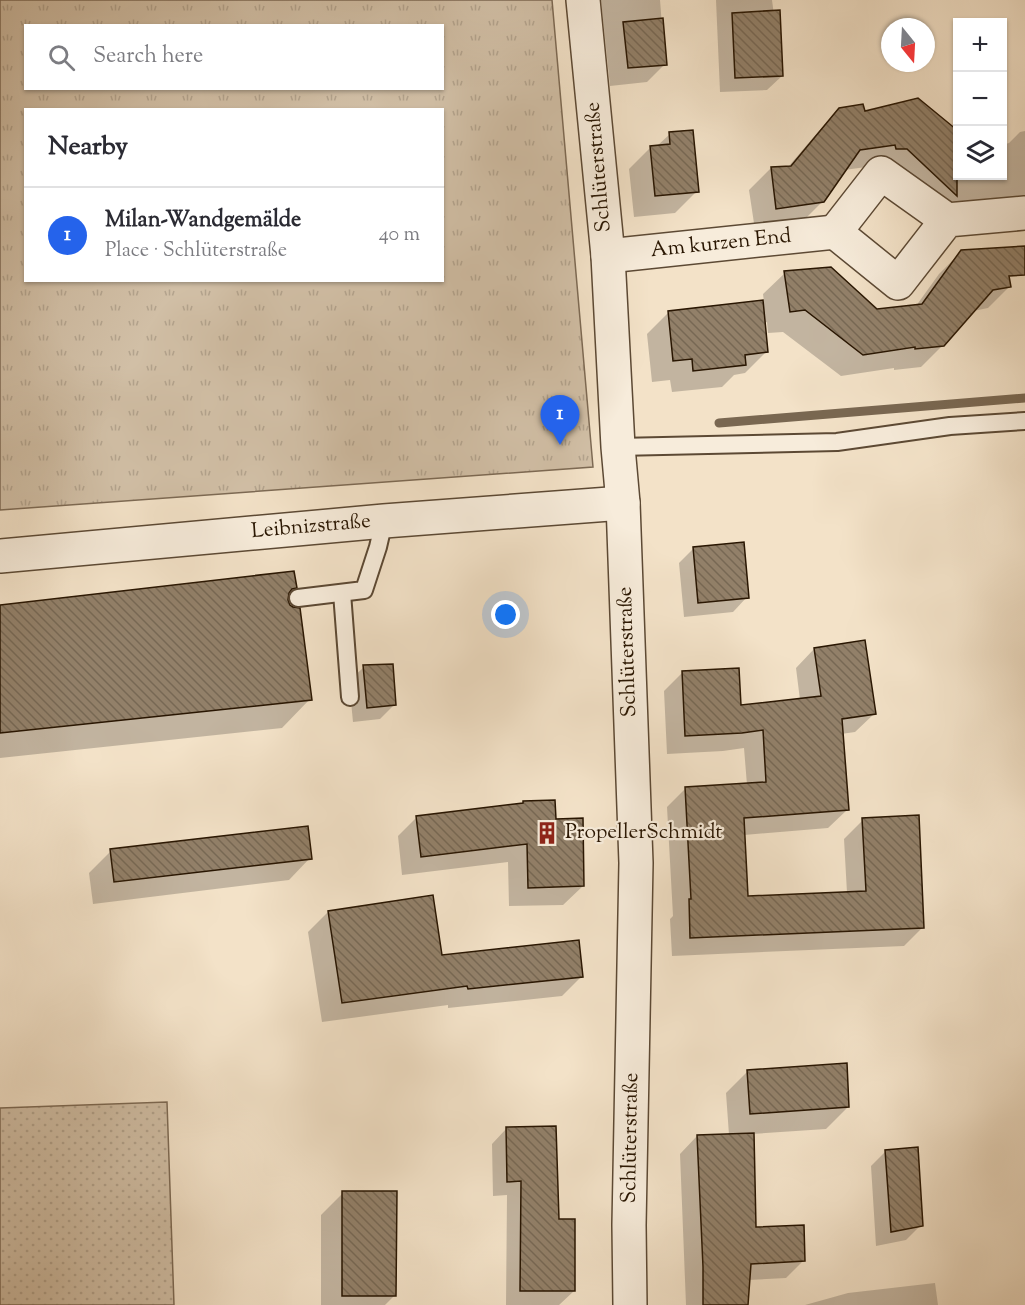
<!DOCTYPE html>
<meta charset="utf-8">
<style>
:root{--surface:#fff;--page:#f2f2f3;--text:#2b2b33;--muted:#7c7c81;--line:#e1e1e2;--accent:#2563eb}
body{margin:0;font-family:"Sorts Mill Goudy",serif;background:var(--page);color:var(--text)}
.controls{position:absolute;right:18px;top:18px;display:grid;overflow:hidden;border-radius:0px;box-shadow:0 2px 4px #0004}
.controls button{width:54px;height:54px;display:grid;place-items:center;padding:0;border:0;border-bottom:2px solid var(--line);background:var(--surface);color:var(--text);font:30px sans-serif}
.compass{position:absolute;left:881px;top:18px;width:54px;height:54px;border-radius:50%;background:var(--surface);box-shadow:0 2px 4px #0004;rotate:162deg}
.you{position:absolute;left:506px;top:615px;width:21px;height:21px;margin:-15px;border:4px solid #fff;border-radius:50%;background:#1a73e8;box-shadow:0 0 0 9px #1a73e833}
.badge{display:grid;place-items:center;width:39px;height:39px;border-radius:50%;background:var(--accent);color:#fff;font-size:20px;font-weight:700}
.pin{position:absolute;translate:-50% -50px;filter:drop-shadow(0 2px 3px #0008)}
.pin::after{content:'';position:absolute;top:32px;width:21px;height:18px;background:inherit;clip-path:polygon(0 0,100% 0,50% 100%)}
.list{margin:0;padding:0;list-style:none}
h2{display:flex;justify-content:space-between;align-items:center;height:78px;margin:0;padding:0 24px;font-size:26px}
h2 small{font-size:20px;font-weight:400;color:var(--muted)}
.list li{display:grid;grid-template-columns:39px 1fr auto;gap:18px;align-items:center;box-sizing:border-box;height:96px;padding:0 24px;border-top:2px solid var(--line)}
.list b{display:block;font-size:22px;white-space:nowrap}
.list p{margin:0;font-size:20px;white-space:nowrap;color:var(--muted)}
.list em{font-size:20px;font-style:normal;color:var(--muted)}
.icon{flex:none;width:33px;height:33px;fill:none;stroke:currentColor;stroke-width:2;stroke-linecap:round;stroke-linejoin:round}
.map{position:relative;flex:none;width:1025px;height:1305px;overflow:hidden}
.search{position:absolute;background:var(--surface);box-shadow:0 2px 4px #0004;left:24px;top:24px;width:420px;height:66px;display:flex;align-items:center;gap:15px;box-sizing:border-box;padding:0 21px;border-radius:0px;color:var(--muted);font-size:22px}
.panel{position:absolute;background:var(--surface);box-shadow:0 2px 4px #0004;left:24px;top:108px;width:420px;height:174px;border-radius:0px}
.map>svg:first-child{display:block}
.grass{fill:url(#grass-tufts);stroke:#7d6a54;stroke-width:1.5;fill-rule:evenodd}
.park{fill:url(#park-dots);stroke:#7d6a54;stroke-width:1.5}
.shadow{fill:#0003}
.lines{fill:none;stroke-linecap:round;stroke-linejoin:round}
.stream{stroke:#796751;stroke-width:9}
.building{fill:url(#building-back-hatch);stroke:#291602;stroke-width:1.5}
.service-casing{stroke:#5c4934;stroke-width:20}
.minor-casing{stroke:#5c4934;stroke-width:36}
.service{stroke:#f7ecdb;stroke-width:16}
.minor{stroke:#f7ecdb;stroke-width:33}
.labels{text-anchor:middle;dominant-baseline:central;stroke-width:4.5;stroke-linejoin:round;paint-order:stroke}
.street-label{font-size:21px;fill:#291602;stroke:#f7ecdb}
.poi-label{font-size:21px;fill:#291602;stroke:#f7ecdb;text-anchor:start}
</style>
<div class="map">
<svg width="1025" height="1305" viewBox="0 0 1025 1305">
<defs>
<pattern id="grass-tufts" width="24" height="20" patternUnits="userSpaceOnUse" patternTransform="scale(1.5)"><rect width="24" height="20" fill="#d1bfa6"/><path d="M3 7l-1-3M5 7V3M7 7l1-3M15 17l-1-3M17 17v-4M19 17l1-3" fill="none" stroke="#b3a38d"/></pattern>
<pattern id="park-dots" width="8" height="8" patternUnits="userSpaceOnUse" patternTransform="scale(1.5)"><rect width="8" height="8" fill="#d1bfa6"/><path d="M2 2h.1M6 6h.1" fill="none" stroke="#b3a38d" stroke-width="1.8" stroke-linecap="round"/></pattern>
<pattern id="building-back-hatch" width="6" height="6" patternUnits="userSpaceOnUse" patternTransform="scale(1.5)"><rect width="6" height="6" fill="#928069"/><path d="M-1 5l2 2M0 0l6 6M5-1l2 2" fill="none" stroke="#776854"/></pattern>
</defs>
<rect width="100%" height="100%" fill="#f3e2c8"/>
<filter id="stains"><feTurbulence type="fractalNoise" baseFrequency=".00333" numOctaves="4"/><feColorMatrix values="0 0 0 0 .2 0 0 0 0 .09 0 0 0 0 .02 0 0 0 .5 -.17"/></filter>
<radialGradient id="worn" r=".72"><stop offset=".6" stop-color="#630" stop-opacity="0"/><stop offset="1" stop-color="#630" stop-opacity=".3"/></radialGradient>
<path class="grass" d="M0 0H552L593 467 0 510ZM26 26H442V88H26ZM26 110H442V280H26Z"/>
<polygon class="park" points="167,1102 174,1305 0,1305 0,1108"/>
<g class="shadow">
<polygon points="599,0 660,0 665,64 647,82 610,86 601,0"/>
<polygon points="716,0 772,0 782,76 767,90 720,92"/>
<polygon points="918,100 958,132 958,176 1002,176 1002,145 1009,143 1020,132 1025,131 1025,201 933,215 874,166 844,170 823,201 801,223 755,230 749,190 771,168 788,167 818,132 840,110 863,113"/>
<polygon points="670,134 697,191 675,213 634,217 629,169 651,147 657,146"/>
<polygon points="962,251 1010,286 988,308 973,311 943,345 921,367 894,370 894,368 841,376 783,332 768,333 767,322 764,323 767,351 745,373 734,375 722,387 672,392 670,380 652,382 647,334 669,312 764,302 763,294 785,273 877,310 916,306 939,274"/>
<polygon points="694,548 747,597 733,612 684,617 679,563"/>
<polygon points="295,587 287,595 310,699 282,728 0,758 0,606"/>
<polygon points="814,649 874,714 855,732 841,734 847,810 828,828 744,835 747,898 847,893 844,839 863,820 923,927 904,946 672,956 670,919 673,916 667,807 686,788 747,785 744,748 723,751 667,754 664,691 683,672 740,707 800,700 796,668"/>
<polygon points="364,667 395,704 380,719 353,722 349,681"/>
<polygon points="524,802 554,820 583,886 563,905 509,906 508,862 402,875 398,836 417,817 522,804"/>
<polygon points="111,851 310,858 289,880 93,904 89,873"/>
<polygon points="328,912 441,957 582,976 562,996 448,1008 448,1005 322,1022 308,932"/>
<polygon points="748,1071 848,1107 826,1129 752,1134 755,1229 804,1260 786,1278 748,1280 746,1305 686,1305 680,1154 697,1136 729,1135 726,1093"/>
<polygon points="506,1129 557,1220 574,1291 559,1305 506,1305 507,1195 493,1196 492,1144"/>
<polygon points="886,1151 921,1225 906,1240 876,1246 871,1166"/>
<polygon points="343,1193 395,1295 385,1305 321,1305 321,1215"/>
<polygon points="935,1283 938,1305 805,1305 848,1293"/>
</g>
<g class="lines">
<polyline class="stream" points="719,423 1025,398"/>
</g>
<g class="building">
<polygon points="780,10 783,76 735,78 732,13"/>
<polygon points="663,18 667,65 628,68 623,22"/>
<polygon points="918,98 957,130 957,196 907,149 896,149 895,145 860,150 824,202 776,209 771,167 791,166 839,108 863,104 865,111"/>
<polygon points="693,130 699,192 655,196 650,146 670,144 669,132"/>
<polygon points="1025,246 1025,275 1009,276 1011,287 993,290 944,346 915,349 915,347 863,355 805,310 790,312 784,271 831,267 877,309 922,304 961,250"/>
<polygon points="763,300 768,352 745,355 746,365 693,371 692,359 673,361 668,311"/>
<polygon points="744,542 749,598 698,603 693,547"/>
<polygon points="294,571 297,588 292,589 289,593 288,600 290,605 293,607 300,608 312,700 0,733 0,605"/>
<polygon points="865,640 876,714 842,719 849,810 744,818 748,896 866,891 862,818 919,815 924,928 690,938 689,899 691,899 685,787 766,782 763,730 742,733 685,736 682,671 739,668 741,705 821,696 814,648"/>
<polygon points="393,664 396,705 367,708 363,665"/>
<polygon points="555,800 556,819 583,818 584,886 528,888 527,844 421,857 416,816 523,803 523,801"/>
<polygon points="308,826 312,859 114,882 110,849"/>
<polygon points="433,895 442,955 579,940 583,977 468,989 467,986 342,1003 328,911"/>
<polygon points="847,1063 849,1107 750,1114 747,1070"/>
<polygon points="556,1126 559,1219 575,1219 575,1291 520,1291 521,1181 507,1182 506,1127"/>
<polygon points="754,1133 756,1227 804,1225 805,1261 751,1264 748,1305 703,1305 703,1267 697,1135"/>
<polygon points="918,1147 923,1226 891,1232 885,1150"/>
<polygon points="342,1191 397,1191 396,1296 342,1296"/>
</g>
<g class="lines">
<g class="service-casing">
<g id="service">
<polyline points="618,447 837,442 950,426 1025,421"/>
<polyline points="342,593 350,697"/>
<polyline points="298,598 364,590 378,547 384,521"/>
</g>
</g>
<g class="minor-casing">
<g id="minor">
<polyline points="583,0 608,256 618,447 623,503 636,863 629,1225 630,1305"/>
<polyline points="947,220 898,283 835,232 881,173 947,220 1025,213"/>
<polyline points="608,256 835,232"/>
<polyline points="0,556 384,521 623,503"/>
</g>
</g>
<use href="#service" class="service"/>
<use href="#minor" class="minor"/>
</g>
<defs>
<g id="building-bare" transform="scale(1.8)"><path d="M-4-6H4V6H1V3H-1V6H-4ZM-2.5-4.3h1.7v1.8h-1.7ZM.8-4.3h1.7v1.8H.8ZM-2.5-1h1.7V.8h-1.7ZM.8-1h1.7V.8H.8Z" fill="#8f2418" stroke="#f7ecdb" stroke-width="2.5" paint-order="stroke"/></g>
</defs>
<g fill-rule="evenodd">
<use href="#building-bare" x="547" y="833"/>
</g>
<g class="labels">
<g class="street-label">
<text transform="translate(599 167) rotate(-95)">Schlüterstraße</text>
<text transform="translate(721 244) rotate(-6)">Am kurzen End</text>
<text transform="translate(311 527) rotate(-5)">Leibnizstraße</text>
<text transform="translate(628 652) rotate(-92)">Schlüterstraße</text>
<text transform="translate(631 1138) rotate(-89)">Schlüterstraße</text>
</g>
<g class="poi-label">
<text x="565" y="833">PropellerSchmidt</text>
</g>
</g>
<rect width="100%" height="100%" filter="url(#stains)"/>
<rect width="100%" height="100%" fill="url(#worn)"/>
</svg>
<div class="controls">
<button>+</button>
<button>−</button>
<button><svg class="icon" aria-label="layers" viewBox="0 0 24 24"><path d="M12 4l9 5-9 5-9-5zM3 14l9 5 9-5"/></svg></button>
</div>
<svg class="compass" viewBox="-18 -18 36 36"><path d="M0-13l5 13h-10z" fill="#e53935"/><path d="M0 13l5-13h-10z" fill="#7c7c81"/></svg>
<div class="you"></div>
<div class="pin badge" style="left:560px;top:445px">1</div>
<div class="search"><svg class="icon" aria-label="search" viewBox="0 0 24 24"><circle cx="10" cy="10" r="6"/><path d="M15 15l6 6"/></svg>Search here</div>
<section class="panel">
<h2>Nearby<small></small></h2>
<ul class="list">
<li><span class="badge">1</span><div><b>Milan-Wandgemälde</b><p>Place · Schlüterstraße</p></div><em>40 m</em></li>
</ul>
</section>
</div>
